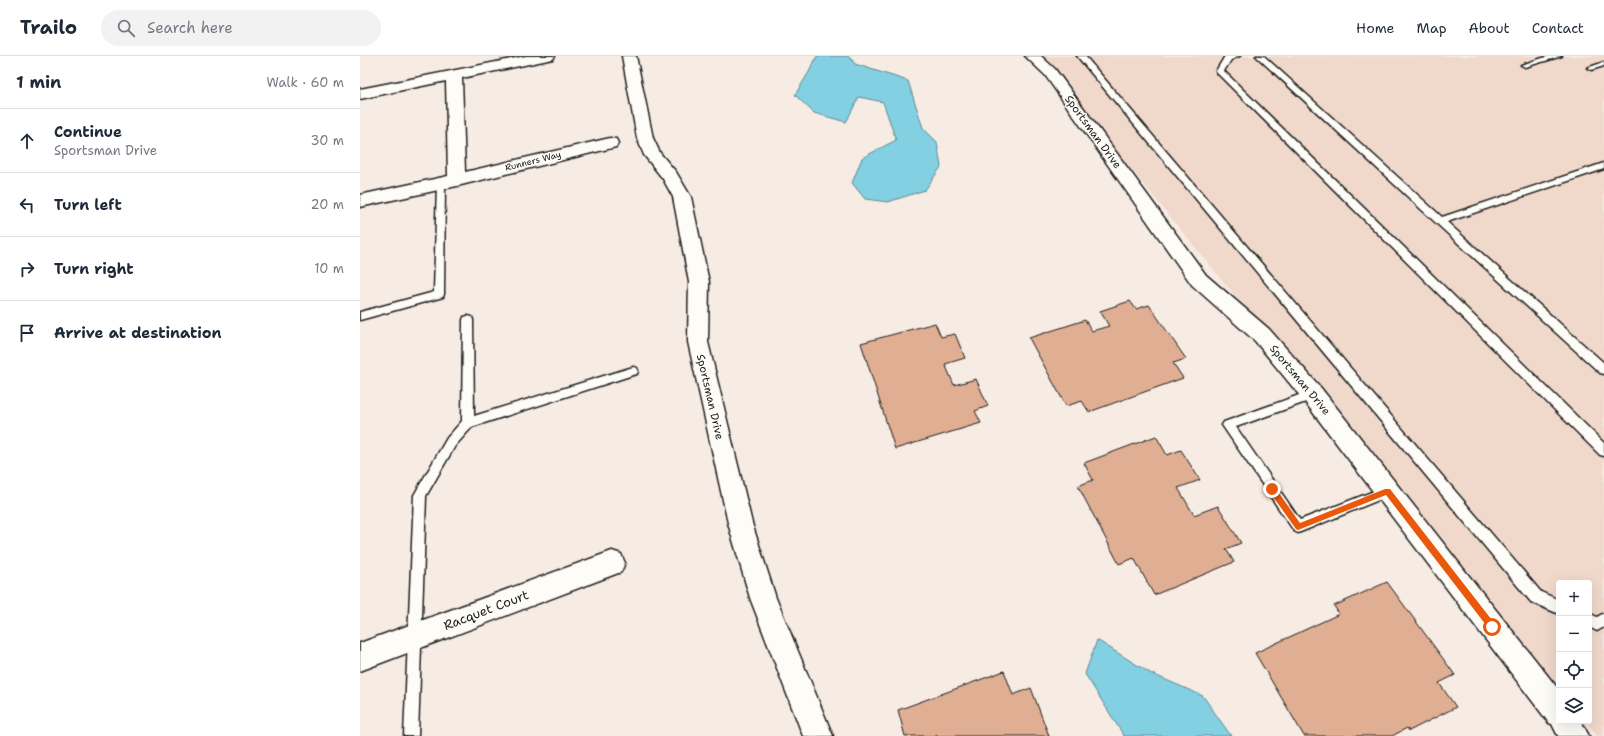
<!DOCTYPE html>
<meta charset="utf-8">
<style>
:root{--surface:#fff;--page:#f2f2f3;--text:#1f2937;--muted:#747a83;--line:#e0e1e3}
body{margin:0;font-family:"Shantell Sans",sans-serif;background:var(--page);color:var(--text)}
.controls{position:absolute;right:12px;bottom:12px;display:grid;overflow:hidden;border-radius:4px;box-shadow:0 4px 16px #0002}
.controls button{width:36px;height:36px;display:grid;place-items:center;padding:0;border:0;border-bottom:1px solid var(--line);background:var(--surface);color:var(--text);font:20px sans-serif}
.stop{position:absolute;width:12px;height:12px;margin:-9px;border:3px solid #ea580c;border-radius:50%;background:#fff}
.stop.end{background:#ea580c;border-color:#fff;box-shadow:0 1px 4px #0008}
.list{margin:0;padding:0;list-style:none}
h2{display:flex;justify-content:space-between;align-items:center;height:52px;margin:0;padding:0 16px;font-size:17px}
h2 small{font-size:13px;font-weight:400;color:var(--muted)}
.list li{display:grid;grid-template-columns:26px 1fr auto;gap:12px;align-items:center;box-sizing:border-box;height:64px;padding:0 16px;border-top:1px solid var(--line)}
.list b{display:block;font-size:15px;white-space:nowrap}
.list p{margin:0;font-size:13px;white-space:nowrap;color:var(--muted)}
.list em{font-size:13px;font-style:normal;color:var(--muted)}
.icon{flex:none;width:22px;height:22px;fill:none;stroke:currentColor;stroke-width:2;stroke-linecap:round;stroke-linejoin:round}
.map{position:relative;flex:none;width:1244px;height:680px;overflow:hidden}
header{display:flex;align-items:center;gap:24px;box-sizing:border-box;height:56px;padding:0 20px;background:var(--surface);border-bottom:1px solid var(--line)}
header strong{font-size:19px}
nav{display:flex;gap:22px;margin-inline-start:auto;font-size:14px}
.search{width:280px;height:36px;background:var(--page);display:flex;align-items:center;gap:10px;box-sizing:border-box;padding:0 14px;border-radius:22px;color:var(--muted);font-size:15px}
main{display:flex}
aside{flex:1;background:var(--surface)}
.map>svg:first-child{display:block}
.built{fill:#f0d9cb}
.water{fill:#83d0e2;stroke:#5a8893}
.building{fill:#e0ae93;stroke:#1c1c1c}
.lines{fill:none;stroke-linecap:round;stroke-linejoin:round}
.lane-casing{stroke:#1c1c1c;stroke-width:3}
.street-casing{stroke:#1c1c1c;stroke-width:3}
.lane{fill:#fdfcf7;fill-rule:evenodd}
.street{fill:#fdfcf7;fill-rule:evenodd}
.route{fill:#ea580c}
.labels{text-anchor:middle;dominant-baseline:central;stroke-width:3;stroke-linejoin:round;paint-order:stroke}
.far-street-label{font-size:9px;fill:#1c1c1c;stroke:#fdfcf7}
.street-label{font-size:11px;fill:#1c1c1c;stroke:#fdfcf7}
.near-street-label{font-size:13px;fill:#1c1c1c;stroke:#fdfcf7}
</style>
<header>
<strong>Trailo</strong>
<div class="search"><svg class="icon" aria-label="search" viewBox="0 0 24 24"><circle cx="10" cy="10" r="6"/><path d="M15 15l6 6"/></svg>Search here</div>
<nav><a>Home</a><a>Map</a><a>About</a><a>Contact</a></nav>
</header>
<main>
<aside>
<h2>1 min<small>Walk · 60 m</small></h2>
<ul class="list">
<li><svg class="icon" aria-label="ahead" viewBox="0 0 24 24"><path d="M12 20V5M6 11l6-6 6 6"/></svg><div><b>Continue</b><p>Sportsman Drive</p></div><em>30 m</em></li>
<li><svg class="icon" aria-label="left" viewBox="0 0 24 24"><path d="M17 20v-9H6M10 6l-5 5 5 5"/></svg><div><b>Turn left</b></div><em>20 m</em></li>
<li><svg class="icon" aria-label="right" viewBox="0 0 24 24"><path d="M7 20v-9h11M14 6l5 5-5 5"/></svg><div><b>Turn right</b></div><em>10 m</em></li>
<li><svg class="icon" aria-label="arrive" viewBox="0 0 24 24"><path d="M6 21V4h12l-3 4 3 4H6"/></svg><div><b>Arrive at destination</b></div></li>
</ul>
</aside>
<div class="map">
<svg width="1244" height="680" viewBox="0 0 1244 680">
<rect width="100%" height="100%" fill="#f7ece3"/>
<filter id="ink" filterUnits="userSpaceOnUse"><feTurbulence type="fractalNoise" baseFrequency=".025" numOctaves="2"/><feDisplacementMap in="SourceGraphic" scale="8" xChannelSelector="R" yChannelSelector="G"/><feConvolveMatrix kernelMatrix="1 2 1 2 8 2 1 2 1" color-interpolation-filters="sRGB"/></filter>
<g filter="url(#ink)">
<polygon class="built" points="678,0 1244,0 1244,680 1237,680 1225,665 1229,665 1229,527 1199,527 1199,634"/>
<g class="water">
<polygon points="457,0 489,0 495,8 548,25 563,72 577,86 581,111 565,134 528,146 505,143 492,127 502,102 536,84 523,46 499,41 486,66 454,57 435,39 449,16"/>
<polygon points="737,584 790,617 843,640 871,680 764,680 725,618"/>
</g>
<g class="building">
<polygon points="770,245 776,253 789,249 826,303 813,307 823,322 729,356 722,345 706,350 669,282 725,264 732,275 749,270 740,255"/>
<polygon points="575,267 581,281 595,278 605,302 585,308 594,329 616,323 628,350 615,355 621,367 535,393 501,287"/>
<polygon points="796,380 807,399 821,394 840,424 818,432 834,459 858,450 881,487 866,493 874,506 794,539 774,502 759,508 718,430 733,424 724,407"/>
<polygon points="1027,526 1095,619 1079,627 1096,651 1049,675 1047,672 1032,680 944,680 895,597 979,558 974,550"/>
<polygon points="644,615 653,639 671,632 689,680 545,680 538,654"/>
</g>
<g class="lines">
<g class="lane-casing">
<g id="lane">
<polygon points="717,0 725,0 1181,536 1199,544 1199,558 1171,546"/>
<polygon points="865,0 880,0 871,4 864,15 1244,387 1244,400 1240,399 857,17 856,15"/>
<polygon points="896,0 904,0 1082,161 1244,107 1244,113 1087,166 1244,307 1244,318 1240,317 1076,167"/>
<polygon points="1189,0 1202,0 1165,11 1161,9"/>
<polygon points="1244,6 1244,10 1231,14 1227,12"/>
<polygon points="81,124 85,127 84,238 83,241 0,264 0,256 74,236 77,127"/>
<polygon points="108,260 112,261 113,264 114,360 273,311 277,312 278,315 277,318 273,319 112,371 95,390 66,440 58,680 44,680 54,439 87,382 102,365 103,264 104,261"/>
<polygon points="953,334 957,336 958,339 957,342 876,371 940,464 1027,430 1031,431 1033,435 1031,439 938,477 934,475 862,369 864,366"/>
<polygon points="1229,557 1237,561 1244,557 1244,571 1237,575 1229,571"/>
</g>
</g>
<g class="street-casing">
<g id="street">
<polygon points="166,0 195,0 193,3 188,4 102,22 105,116 250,82 256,83 258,87 256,91 97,130 0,151 0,139 88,120 86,25 0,43 0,33"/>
<polygon points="262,0 276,0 293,82 300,97 316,116 331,141 349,226 348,286 392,467 416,542 473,680 443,680 390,542 368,467 328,286 329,226 313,141 303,123 284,99 277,82"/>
<polygon points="665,0 681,0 695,13 846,219 909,273 961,332 1199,634 1199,665 1221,665 1229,680 1198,680 1192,668 1189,667 945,346 895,285 832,229 685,19"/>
<polygon points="252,495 261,498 265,507 261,516 0,615 0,587"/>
</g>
</g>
<use href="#lane" class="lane"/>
<use href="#street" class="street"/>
</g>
</g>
<polygon class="route" points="912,429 914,430 940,467 1025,433 1030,433 1135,568 1135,573 1129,573 1026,439 938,474 936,473 909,435 909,430"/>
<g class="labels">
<g class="far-street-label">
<text transform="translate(173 105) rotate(-14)">Runners Way</text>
</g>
<g class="street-label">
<text transform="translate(733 76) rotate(54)">Sportsman Drive</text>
<text transform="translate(940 324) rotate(50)">Sportsman Drive</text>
<text transform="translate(350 341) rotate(77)">Sportsman Drive</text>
</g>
<g class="near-street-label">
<text transform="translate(126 554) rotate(-21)">Racquet Court</text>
</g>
</g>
</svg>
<div class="controls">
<button>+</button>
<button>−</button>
<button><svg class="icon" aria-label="locate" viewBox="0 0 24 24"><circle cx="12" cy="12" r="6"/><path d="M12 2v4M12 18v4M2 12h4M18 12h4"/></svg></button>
<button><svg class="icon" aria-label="layers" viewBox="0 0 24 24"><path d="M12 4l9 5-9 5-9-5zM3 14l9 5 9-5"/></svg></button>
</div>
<div class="stop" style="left:1132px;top:571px"></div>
<div class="stop end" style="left:912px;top:433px"></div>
</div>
</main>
